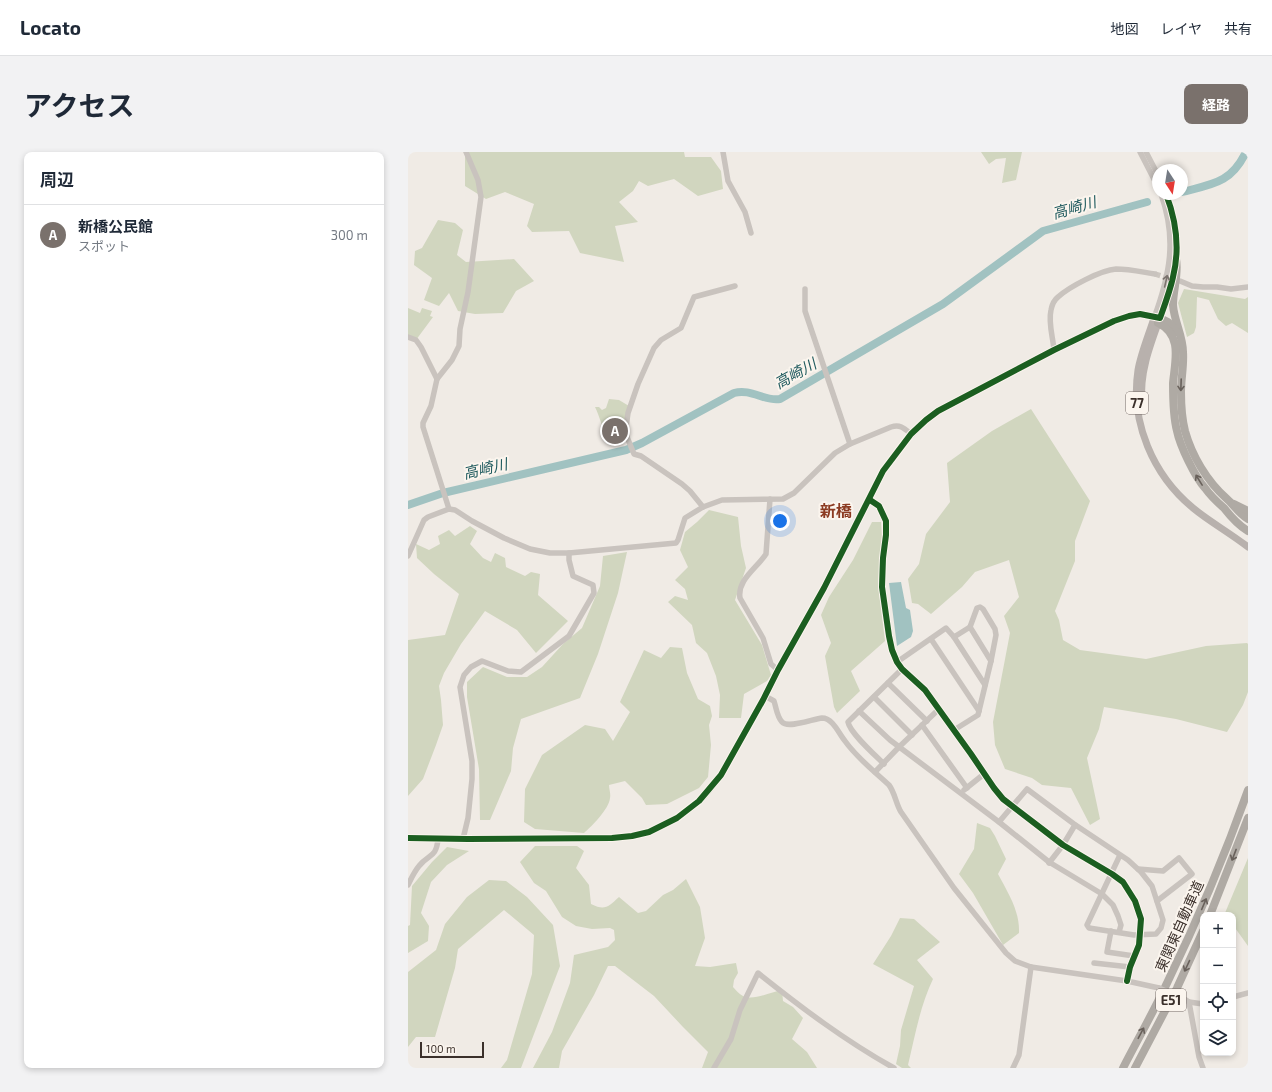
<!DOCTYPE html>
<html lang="ja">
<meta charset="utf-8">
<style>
:root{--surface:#fff;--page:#f2f2f3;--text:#1f2937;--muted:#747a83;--line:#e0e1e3;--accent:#7a716c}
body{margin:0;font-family:"Exo 2","Noto Sans JP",sans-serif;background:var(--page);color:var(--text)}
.controls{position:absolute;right:12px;bottom:12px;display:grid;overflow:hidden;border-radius:8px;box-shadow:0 2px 6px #0003}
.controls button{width:36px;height:36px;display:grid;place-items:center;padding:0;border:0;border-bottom:1px solid var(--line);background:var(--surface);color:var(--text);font:20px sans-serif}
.compass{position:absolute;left:744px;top:12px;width:36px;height:36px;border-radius:50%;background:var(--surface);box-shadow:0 2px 6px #0003;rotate:168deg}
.scale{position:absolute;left:12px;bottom:10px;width:64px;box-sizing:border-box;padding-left:4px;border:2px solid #3b302b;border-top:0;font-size:11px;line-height:14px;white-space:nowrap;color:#3b302b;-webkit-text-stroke:3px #fbf5ee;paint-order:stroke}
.you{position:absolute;left:372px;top:369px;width:14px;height:14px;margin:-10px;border:3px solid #fff;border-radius:50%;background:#1a73e8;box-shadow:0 0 0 6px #1a73e833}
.badge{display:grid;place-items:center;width:26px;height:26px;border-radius:50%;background:var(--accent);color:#fff;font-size:13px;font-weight:700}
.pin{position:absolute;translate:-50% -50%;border:2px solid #fff;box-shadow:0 1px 4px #0006}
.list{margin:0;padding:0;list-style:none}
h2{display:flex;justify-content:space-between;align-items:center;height:52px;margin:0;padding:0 16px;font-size:17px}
h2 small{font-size:13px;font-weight:400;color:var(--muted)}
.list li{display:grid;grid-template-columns:26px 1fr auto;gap:12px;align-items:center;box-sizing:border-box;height:60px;padding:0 16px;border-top:1px solid var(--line)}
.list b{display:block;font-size:15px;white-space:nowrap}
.list p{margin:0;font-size:13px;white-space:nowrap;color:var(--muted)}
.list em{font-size:13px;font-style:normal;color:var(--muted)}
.icon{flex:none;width:22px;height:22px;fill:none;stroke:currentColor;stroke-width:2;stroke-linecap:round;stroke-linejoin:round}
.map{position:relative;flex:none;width:840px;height:916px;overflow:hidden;border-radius:8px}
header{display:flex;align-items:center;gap:24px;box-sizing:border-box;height:56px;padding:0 20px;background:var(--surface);border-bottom:1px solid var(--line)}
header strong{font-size:19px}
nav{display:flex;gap:22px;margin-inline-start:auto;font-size:14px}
.intro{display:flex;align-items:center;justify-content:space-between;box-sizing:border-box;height:96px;padding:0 24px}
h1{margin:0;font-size:28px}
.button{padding:10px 18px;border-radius:8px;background:var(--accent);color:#fff;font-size:14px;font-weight:700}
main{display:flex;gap:24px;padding:0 24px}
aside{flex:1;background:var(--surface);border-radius:8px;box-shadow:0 2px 6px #0003}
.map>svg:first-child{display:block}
.green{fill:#d1d6bf}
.water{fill:#a1c2c1}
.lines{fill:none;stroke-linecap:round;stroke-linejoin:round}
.river{stroke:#a1c2c1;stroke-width:8}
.minor-tunnel{stroke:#ccc6c0;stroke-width:5.5;stroke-dasharray:5.5 3;stroke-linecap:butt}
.minor{stroke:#c9c3be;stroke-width:5.5}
.major{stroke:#b8b1ad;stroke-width:7}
.highway{stroke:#afaaa4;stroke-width:8}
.minor-bridge{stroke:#c9c3be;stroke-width:5.5}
.cycleway-casing{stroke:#fbf5ee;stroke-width:8}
.cycleway{stroke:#1b5e20;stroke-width:6}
.oneway{stroke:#7b726d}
.oneway2{stroke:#69615b}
.labels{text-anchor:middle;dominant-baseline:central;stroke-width:4;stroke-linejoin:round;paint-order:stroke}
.shield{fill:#fbf5ee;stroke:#756b66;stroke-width:1}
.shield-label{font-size:13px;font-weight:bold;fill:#3b302b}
.street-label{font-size:14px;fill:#3b302b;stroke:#fbf5ee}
.water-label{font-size:15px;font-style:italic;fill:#1f5a5e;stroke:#fbf5ee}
.quarter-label{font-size:16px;font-weight:bold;fill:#8c3b22;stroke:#fbf5ee}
</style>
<header>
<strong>Locato</strong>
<nav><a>地図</a><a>レイヤ</a><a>共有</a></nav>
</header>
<div class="intro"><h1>アクセス</h1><a class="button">経路</a></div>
<main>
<aside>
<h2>周辺<small></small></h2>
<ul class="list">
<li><span class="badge">A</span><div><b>新橋公民館</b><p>スポット</p></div><em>300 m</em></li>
</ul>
</aside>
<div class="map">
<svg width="840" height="916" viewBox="0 0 840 916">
<rect width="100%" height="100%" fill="#f0ebe5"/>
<g class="green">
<polygon points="57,0 276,0 277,5 303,5 313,19 315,37 290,44 266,27 240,34 231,29 225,39 211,50 230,70 207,74 216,110 172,101 161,79 124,80 119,74 126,52 97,40 78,47 57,34"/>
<polygon points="573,0 614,0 608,28 594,31 598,6 588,7 581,12"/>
<polygon points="30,68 47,71 55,78 49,103 58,110 106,107 126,129 108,139 95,161 67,162 50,159 41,141 31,154 16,148 24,126 6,113 7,99 14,96"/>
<polygon points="776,137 837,147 840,145 840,181 824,171 818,174 810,167 801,148 789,145 788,175 786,181 779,185 770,151"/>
<polygon points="0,156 12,161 14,156 24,159 22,164 25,165 8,188 0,184"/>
<path d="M201 247 211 248 221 254 218 285H200C194 277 192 265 187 255H191L194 258 198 256Z"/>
<polygon points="623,257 682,349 667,389 667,409 647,459 651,468 655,488 672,498 738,507 798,494 839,491 840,492 840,540 835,553 819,580 768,567 696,555 691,577 679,606 692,667 682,673 663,636 634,633 624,626 597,617 587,593 585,570 602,481 596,464 611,445 601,408 567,420 554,435 523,462 510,452 504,451 500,427 511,412 518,382 542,350 539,311 584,279"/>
<polygon points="301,358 330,365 333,394 338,416 327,448 354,493 363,523 359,529 336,542 333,566 311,566 312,543 308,524 299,501 288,491 284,473 260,450 267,444 280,448 277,437 267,428 280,415 272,398 277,380 289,370"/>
<polygon points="464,370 473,370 474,386 470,432 477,489 443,519 452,539 429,561 426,555 417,504 423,491 413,463 421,445 445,408"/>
<polygon points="62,374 69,379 62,392 75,406 83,410 87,401 97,406 98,415 117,424 123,420 132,422 130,443 160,469 128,501 109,478 77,459 53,492 36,521 31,534 33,548 35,573 28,593 15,627 0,644 0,488 37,483 51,442 26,422 9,406 8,392 21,398 32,392 30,384 41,378 47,384"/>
<polygon points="219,400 210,441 190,502 172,546 113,567 105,596 103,619 82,668 72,668 71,617 59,545 59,530 75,515 99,525 119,525 134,515 155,492 174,476 192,434 195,404"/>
<path d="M262 495 274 496 279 521 290 547 302 554 304 564 301 573 303 593 300 625 291 636 259 652 238 653 234 646 217 629 201 633C201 637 203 642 202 646 201 657 184 674 176 681L127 677 116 670 117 637 134 603 177 573 197 577 205 589 222 560 212 550 236 498 253 506Z"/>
<path d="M569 671 582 676 587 684 598 707 590 722C600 741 612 759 611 781L595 793 565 741 551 722 566 697Z"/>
<path d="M127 694H169L176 699 168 716 181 733 183 752C197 759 200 755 211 745L230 761 238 759 255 743 265 738 278 727 292 755 297 786 287 814 302 815 328 811 330 821 326 828 325 835C328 838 331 842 335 844 345 849 363 840 374 838L375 849 385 855 395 866 384 887 399 900 409 916H294L300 900 275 875 246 844 207 814H200L186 843 154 899 151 916H125L144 880 162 831 166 803 200 795 207 788 206 778 202 776 184 777 168 774 154 765 138 739 126 731 112 710Z"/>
<polygon points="39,695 61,699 39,713 23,730 13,761 21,774 20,789 0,801 0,774 2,773 4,734 24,710"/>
<polygon points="840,706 840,794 825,773 825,763 818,763 817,761"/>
<polygon points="81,728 98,729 119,745 145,773 152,814 113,916 93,916 99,908 124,822 126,783 96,758 50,797 47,816 27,885 8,885 0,895 0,820 28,798 37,772 59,745"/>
<path d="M492 766 506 767 532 790 509 808 525 827C512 854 507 884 500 913L503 916H494L488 912 492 894 493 878 506 834 465 812 483 784Z"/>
</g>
<polygon class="water" points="493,430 498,456 502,458 505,479 503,485 489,494 481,431"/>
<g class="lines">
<g class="river">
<path d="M774 40C805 32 823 31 838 0"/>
<path d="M0 353 35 341 218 298 234 291 326 241C343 236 357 250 372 247L535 152 635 79 739 50"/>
</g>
<polyline class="minor-tunnel" points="747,122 769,129"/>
<g class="minor">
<polyline points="315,0 320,29 337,60 343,81"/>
<polyline points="732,0 750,35"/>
<polyline points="738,0 750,23"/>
<path d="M758 42C766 64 770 87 768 110"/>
<polyline points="772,129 784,134 795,135 809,135 823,137 840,135"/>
<polyline points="397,137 397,159 442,292"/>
<path d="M746 166C762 122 769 87 753 42"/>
<polyline points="0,185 8,188 13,195 29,227"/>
<path d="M646 198C645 185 640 171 643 158 644 153 646 148 650 145 661 135 693 118 708 117 721 117 734 120 747 122"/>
<path d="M362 347 358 402C349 416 329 428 332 446L355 486 363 512 370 518"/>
<polyline points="462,348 471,354 478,369 478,383 475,406 474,435 481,484 484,498 489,510 494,517 517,538 563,602 586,636 595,647 655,693 704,722 715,730 727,749 733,767 731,793 722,815 719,829"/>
<polyline points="295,355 282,339 274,332 233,304 226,302 219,285 218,276 220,261 230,232 246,196 253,188 273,176 286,145 327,134"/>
<polyline points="41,357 15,275 15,271 23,254 29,227 44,208 51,194 52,177 60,140 73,45 70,28 58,0"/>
<path d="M0 404 16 368 20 365 41 357 47 358 64 369 96 386 122 397 142 401H161L268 391 270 388 277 366 295 355 314 348 375 347 386 341 427 301 442 292 483 275C492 272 496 276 503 282"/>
<polyline points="562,475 583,509"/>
<polyline points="546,485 577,533"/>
<polyline points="523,487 571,559"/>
<polyline points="489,510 538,476 546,485 562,475 569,456 572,455 575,457 587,477 588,483 583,509 570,563 546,578"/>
<polyline points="480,531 519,569"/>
<path d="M357 544 366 549C368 555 369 565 374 570 380 577 405 567 414 566 425 566 431 582 437 589 449 606 466 619 481 633 487 641 488 652 493 660L546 736 598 801 607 809 623 815 719 829 751 836"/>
<polyline points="466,545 504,583"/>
<polyline points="451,559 482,588 591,670 641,710 694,742 705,753 710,764 713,773 711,780"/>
<polyline points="514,573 559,636"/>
<path d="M476 612C467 603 442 581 440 570L494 517"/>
<polyline points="467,620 491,595 531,557"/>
<polyline points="556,638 576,622"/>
<polyline points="591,670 619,637 666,672 720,708 733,720 744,734 755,768 753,776 748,782 726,783 681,776 679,773 712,703"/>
<path d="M0 686 60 687 212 686C242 682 269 670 291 650 314 628 328 596 343 569 353 552 361 535 370 518 385 489 403 462 418 433 430 409 443 385 455 360 462 347 467 332 475 320 490 296 508 276 530 259L646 198 706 169 721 164 732 162 752 166 765 127"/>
<polyline points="55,687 60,666 64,627 64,609 52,535 56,523 63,515 74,509 100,519 113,520 161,484 186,441 185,433 165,424 161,408 161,401"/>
<polyline points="641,711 655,693 667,673"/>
<polyline points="730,717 755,719 771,706 784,722 749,749"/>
<path d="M0 733C3 727 6 720 11 714 21 701 28 707 30 687"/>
<polyline points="703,779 699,800 726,804"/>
<polyline points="686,811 722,815"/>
<polyline points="825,845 840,841"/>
<polyline points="778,848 781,850 795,852"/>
<polyline points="781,850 791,905 795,916"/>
<path d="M306 916 323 887 332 858 350 821C394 856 436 888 486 916"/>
<polyline points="605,916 611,903 623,815"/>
</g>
<g class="major">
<path d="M746 166C741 182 733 201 730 218 722 270 745 323 785 356 802 370 822 381 840 395"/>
<path d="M734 251C731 222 742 193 752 166"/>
</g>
<g class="highway">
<path d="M768 107C771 121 765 138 765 153 766 169 775 184 775 200 776 213 773 227 773 240 773 252 774 267 777 279 784 304 799 329 818 346 826 353 831 362 840 367"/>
<polyline points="752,166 760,170 769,180"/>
<path d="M750 171C775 183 767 209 765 231 765 246 765 264 769 279 772 294 787 325 797 336 802 343 809 350 816 356 823 365 830 373 840 379"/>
<polyline points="826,352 840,359"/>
<polyline points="802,763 840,666"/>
<path d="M715 916C730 887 746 859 760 829 790 767 817 703 840 638"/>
<polyline points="727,916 769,836 795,779"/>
</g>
<polyline class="minor-bridge" points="751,836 776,847"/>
<g class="cycleway-casing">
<g id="cycleway">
<polyline points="462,348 471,354 478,369 478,383 475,406 474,435 481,484 484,498 489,510 494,517 517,538 563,602 586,636 595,647 655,693 704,722 715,730 727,749 733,767 731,793 722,815 719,829"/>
<path d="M0 686 60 687 204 686 224 684 241 680 269 666 291 649 313 623 355 548 370 518 416 436 475 319 503 282 518 268 530 259 646 198 706 169 721 164 732 162 752 166C757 152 762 139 765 125 772 97 768 68 758 42"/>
</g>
</g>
<use href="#cycleway" class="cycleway"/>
</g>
<defs><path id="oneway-shaft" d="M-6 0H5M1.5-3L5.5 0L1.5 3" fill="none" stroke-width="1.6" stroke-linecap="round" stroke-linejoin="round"/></defs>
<use class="oneway" href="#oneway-shaft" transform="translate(758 129) rotate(-77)"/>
<g class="oneway2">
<use href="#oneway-shaft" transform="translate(773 233) rotate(92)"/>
<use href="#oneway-shaft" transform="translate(791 328) rotate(-122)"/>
<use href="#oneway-shaft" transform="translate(826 703) rotate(111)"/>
<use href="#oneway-shaft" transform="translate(796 752) rotate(-67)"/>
<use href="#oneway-shaft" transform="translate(779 814) rotate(115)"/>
<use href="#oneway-shaft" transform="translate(733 881) rotate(-62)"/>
</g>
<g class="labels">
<g class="shield">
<rect x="718" y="240" width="22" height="22" rx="3"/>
<rect x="748" y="837" width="30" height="22" rx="3"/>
</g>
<g class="shield-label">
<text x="729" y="251">77</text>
<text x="763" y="848">E51</text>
</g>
<g class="street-label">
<text transform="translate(771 774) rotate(-66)">東関東自動車道</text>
</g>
<g class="water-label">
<text transform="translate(666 55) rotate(-16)">高崎川</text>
<text transform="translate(387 221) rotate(-29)">高崎川</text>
<text transform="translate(77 316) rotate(-13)">高崎川</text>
</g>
<g class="quarter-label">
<text x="428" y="358">新橋</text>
</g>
</g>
</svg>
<div class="controls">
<button>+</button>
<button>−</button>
<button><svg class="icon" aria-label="locate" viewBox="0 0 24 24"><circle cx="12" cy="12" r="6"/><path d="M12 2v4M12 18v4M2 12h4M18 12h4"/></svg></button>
<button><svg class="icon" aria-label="layers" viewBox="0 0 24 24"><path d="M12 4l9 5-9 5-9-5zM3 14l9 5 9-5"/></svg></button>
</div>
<svg class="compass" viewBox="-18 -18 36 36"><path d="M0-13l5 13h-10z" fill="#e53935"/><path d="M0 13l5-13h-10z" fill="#747a83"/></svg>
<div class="scale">100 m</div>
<div class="you"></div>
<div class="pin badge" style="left:207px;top:279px">A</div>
</div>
</main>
